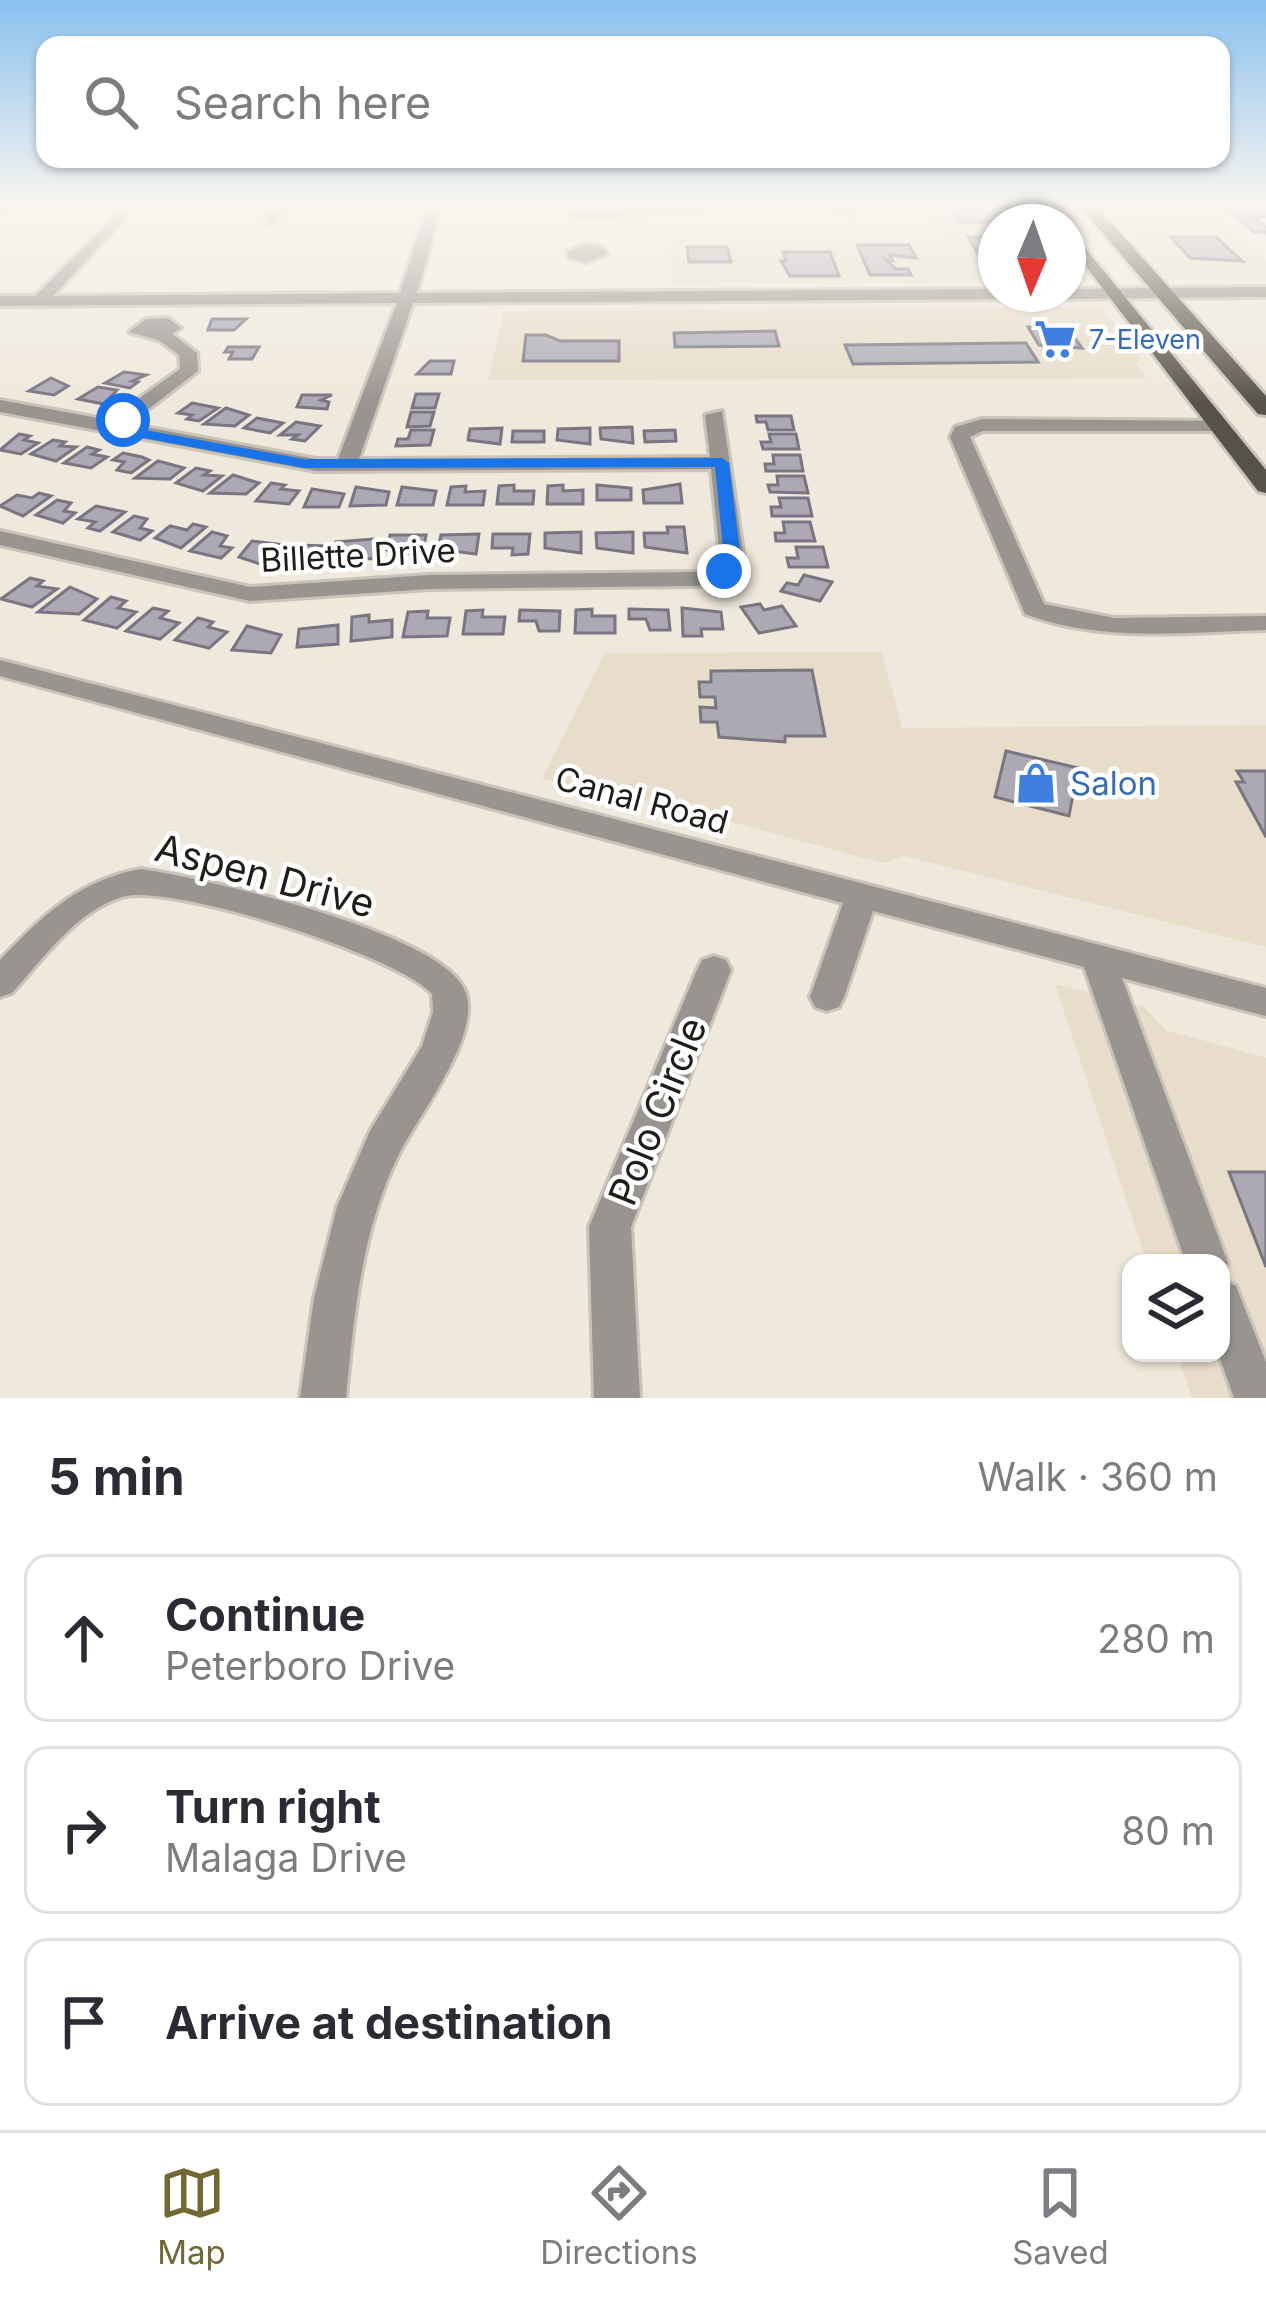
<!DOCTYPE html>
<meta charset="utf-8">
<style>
:root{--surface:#fff;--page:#f2f2f3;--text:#2b2b33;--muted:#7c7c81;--line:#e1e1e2;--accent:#716834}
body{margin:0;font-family:Inter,sans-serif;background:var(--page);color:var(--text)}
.controls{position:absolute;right:36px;bottom:36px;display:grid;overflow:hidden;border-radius:24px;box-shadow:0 3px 9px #0004}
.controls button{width:108px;height:108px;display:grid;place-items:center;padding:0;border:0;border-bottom:3px solid var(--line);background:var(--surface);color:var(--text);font:60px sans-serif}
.compass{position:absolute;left:978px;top:204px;width:108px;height:108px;border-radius:50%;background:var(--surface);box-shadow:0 3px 9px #0004;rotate:182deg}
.stop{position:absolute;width:36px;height:36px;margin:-27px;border:9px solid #1a73e8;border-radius:50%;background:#fff}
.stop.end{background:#1a73e8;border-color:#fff;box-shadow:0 3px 12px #0008}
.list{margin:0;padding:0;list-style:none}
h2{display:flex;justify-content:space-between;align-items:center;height:156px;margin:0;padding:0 48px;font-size:51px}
h2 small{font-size:39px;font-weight:400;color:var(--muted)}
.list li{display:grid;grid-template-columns:78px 1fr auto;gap:36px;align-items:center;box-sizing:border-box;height:168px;margin:0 24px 24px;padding:0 24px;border:3px solid var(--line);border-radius:24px}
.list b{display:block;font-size:45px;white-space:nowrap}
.list p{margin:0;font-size:39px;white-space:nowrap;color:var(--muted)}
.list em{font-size:39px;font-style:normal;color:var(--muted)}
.icon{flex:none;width:66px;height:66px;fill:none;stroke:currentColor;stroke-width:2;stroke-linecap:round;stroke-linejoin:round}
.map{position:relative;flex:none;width:1266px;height:1398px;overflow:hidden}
.search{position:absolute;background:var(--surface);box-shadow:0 3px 9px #0004;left:36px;right:36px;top:36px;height:132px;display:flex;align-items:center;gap:30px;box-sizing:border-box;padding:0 42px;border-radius:24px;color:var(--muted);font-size:45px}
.sheet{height:732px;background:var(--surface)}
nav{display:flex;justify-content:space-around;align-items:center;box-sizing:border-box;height:168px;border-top:3px solid var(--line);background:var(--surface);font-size:33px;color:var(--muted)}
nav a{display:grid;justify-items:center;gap:6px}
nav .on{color:var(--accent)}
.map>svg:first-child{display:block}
.built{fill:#e8ddca}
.building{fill:#aca9b5;stroke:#797581;stroke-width:3}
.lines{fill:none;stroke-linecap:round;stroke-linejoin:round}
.minor-casing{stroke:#cac3b9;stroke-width:6}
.major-casing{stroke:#cac3b9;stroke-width:6}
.minor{fill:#989590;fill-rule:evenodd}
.major{fill:#575249;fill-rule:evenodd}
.route{fill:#1a73e8}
.labels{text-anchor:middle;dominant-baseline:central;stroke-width:9;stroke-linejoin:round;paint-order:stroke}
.far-shop-label{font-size:27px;fill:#366cbe;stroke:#fff;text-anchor:start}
.street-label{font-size:33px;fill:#201d19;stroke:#fff}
.shop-label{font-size:33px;fill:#366cbe;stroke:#fff;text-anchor:start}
.near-street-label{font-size:39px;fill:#201d19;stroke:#fff}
</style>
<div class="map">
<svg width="1266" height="1398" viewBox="0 0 1266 1398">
<rect width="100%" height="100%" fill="#efe8dc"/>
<g class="built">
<polygon points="924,208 1033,208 1043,222 996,222 996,282 672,283 669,239 939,237"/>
<polygon points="1105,208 1208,208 1266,261 1266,281 1171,280"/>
<polygon points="1102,307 1141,358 1136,364 1146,378 488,380 504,311"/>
<polygon points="882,652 902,728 1266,725 1266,947 905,856 882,863 692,811 542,779 605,653"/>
<polygon points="1055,984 1144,1007 1166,1030 1266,1058 1266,1398 1192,1398 1177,1353 1221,1353 1221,1263 1147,1263"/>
</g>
<g class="building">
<polygon points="951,208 1017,208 1026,221 966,223 959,221"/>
<polygon points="1231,212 1266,212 1266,217 1253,217 1266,227 1266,233 1254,232"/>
<polygon points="968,237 996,237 996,275 991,275"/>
<polygon points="1171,237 1216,237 1242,261 1190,258"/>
<polygon points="857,245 909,245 916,258 890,255 893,261 886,260 896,269 908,269 911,275 870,275"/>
<polygon points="687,247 727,247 731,262 689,262"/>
<polygon points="783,252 830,252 839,276 790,276 781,261 786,261"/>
<polygon points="212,319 246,319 234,330 208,330"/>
<polygon points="1028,327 1067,327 1082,348 1039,345"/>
<polygon points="775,331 779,346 675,347 674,333"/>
<polygon points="526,335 546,335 560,341 619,341 619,361 523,361"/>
<polygon points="1026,343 1038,362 853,364 845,345"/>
<polygon points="228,347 259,347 252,359 229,359 233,352 225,352"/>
<polygon points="430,361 454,361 451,374 417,374"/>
<polygon points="124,372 146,375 132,381 138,382 130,388 105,383"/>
<polygon points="51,378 68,386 54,395 29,391"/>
<polygon points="98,387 117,390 104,404 78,399"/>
<polygon points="416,394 439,394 435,408 412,408"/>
<polygon points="302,395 332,395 321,400 329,402 327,409 297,407"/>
<polygon points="192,403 218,408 199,421 187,419 192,415 178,413"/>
<polygon points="226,408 249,415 235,426 204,424"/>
<polygon points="411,412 434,412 430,426 407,427"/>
<polygon points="756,416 791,416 794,430 768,430 766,422 757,422"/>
<polygon points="257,418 283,423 270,433 244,428"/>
<polygon points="296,422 320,426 305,441 292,439 298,435 280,435"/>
<polygon points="632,427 633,443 601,439 600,428"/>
<polygon points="502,428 500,444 468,440 470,429"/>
<polygon points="590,428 590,444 557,440 558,429"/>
<polygon points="411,430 434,430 430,445 396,446 398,439 408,439"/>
<polygon points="675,430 676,441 645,442 644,431"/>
<polygon points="513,431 544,431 544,442 512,442"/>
<polygon points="19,434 30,436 24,440 38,443 21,454 0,450"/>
<polygon points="769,434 796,434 799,449 763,449 761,442 771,442"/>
<polygon points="53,440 65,442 60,446 76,447 56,461 31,454"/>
<polygon points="87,447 99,450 92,454 107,457 91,468 64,463"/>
<polygon points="123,453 142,457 149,460 131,473 117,470 124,462 113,460"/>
<polygon points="773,455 800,455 803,471 766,471 765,464 774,464"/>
<polygon points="158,461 184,468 170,479 135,478"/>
<polygon points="196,468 210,471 204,475 222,476 203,491 176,483"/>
<polygon points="233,475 259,483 246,494 210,493"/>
<polygon points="777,476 804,476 808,493 770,492 768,485 778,485"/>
<polygon points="271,483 285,485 281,489 299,491 289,504 256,501"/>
<polygon points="680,484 682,503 644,503 643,490"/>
<polygon points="514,485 514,491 534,491 533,504 497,504 499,486"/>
<polygon points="563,485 563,491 583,490 583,504 547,504 548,486"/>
<polygon points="597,485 631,488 631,500 597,500"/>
<polygon points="466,486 465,492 485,491 483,505 447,505 451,487"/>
<polygon points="356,487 389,492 386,505 350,506"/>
<polygon points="402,487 436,491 433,505 397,505"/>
<polygon points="312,489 344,494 339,507 304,507"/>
<polygon points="39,493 51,496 23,516 0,506 17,495 32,498"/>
<polygon points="779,498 808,498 812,516 772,516 771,507 781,507"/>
<polygon points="57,500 71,503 64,511 75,513 63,523 36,515"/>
<polygon points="96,506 125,512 100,531 88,528 95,522 78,519"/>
<polygon points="134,516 147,519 140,528 152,531 140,540 113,532"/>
<polygon points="783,522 810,522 815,541 776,541 775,533 785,533"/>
<polygon points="193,524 206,527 181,548 155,538 170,526 187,530"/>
<polygon points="667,527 684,527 687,553 645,547 644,533 668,533"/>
<polygon points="212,532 227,536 220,546 232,548 221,558 190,551"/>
<polygon points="581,532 581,553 545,548 545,533"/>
<polygon points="633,532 633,553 597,548 596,533"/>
<polygon points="479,534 476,554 438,549 441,535"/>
<polygon points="493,534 530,534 528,554 512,555 513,548 492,548"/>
<polygon points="390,535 426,535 422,556 387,550"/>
<polygon points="373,539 374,559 336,557 336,542"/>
<polygon points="252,541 284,545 266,566 239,557"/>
<polygon points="293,545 328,546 321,562 283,566"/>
<polygon points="796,547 823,547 828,567 789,567 787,558 798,558"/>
<polygon points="804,575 832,582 820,601 781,591 787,583 798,585"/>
<polygon points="30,578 43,581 37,586 57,589 32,607 1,599"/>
<polygon points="70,587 97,599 79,614 38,612"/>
<polygon points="111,597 126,601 118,608 136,612 117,628 84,620"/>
<polygon points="760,604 764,610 782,606 796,626 759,633 741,607"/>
<polygon points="153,608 168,611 160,618 179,623 160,639 126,631"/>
<polygon points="682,608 721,612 723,629 701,629 702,636 683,636"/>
<polygon points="592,609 592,616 615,616 615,633 575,633 576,610"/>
<polygon points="629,609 668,610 670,630 650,630 646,619 629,619"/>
<polygon points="483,610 482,617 505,617 503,634 463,634 466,611"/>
<polygon points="520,610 560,611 559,631 539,631 536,621 519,621"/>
<polygon points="428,611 427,618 450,618 447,636 403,637 408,612"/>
<polygon points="369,615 369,622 392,620 392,637 351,641 352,617"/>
<polygon points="198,618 213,622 208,627 227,632 209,648 175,640"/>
<polygon points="338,625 338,644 297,647 299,629"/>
<polygon points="247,626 281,635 271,653 232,650"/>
<polygon points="812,670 825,736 785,736 785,742 719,737 717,722 701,722 700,707 716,708 715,697 700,697 699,682 711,682 711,671"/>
<polygon points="1006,751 1078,768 1069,816 995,797"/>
<polygon points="1237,771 1266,771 1266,837 1236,782 1244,782"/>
<polygon points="1229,1172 1266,1172 1266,1267"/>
</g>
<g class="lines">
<g class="minor-casing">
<g id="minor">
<polygon points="0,208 9,208 0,214"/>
<polygon points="273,208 287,208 272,225 265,221"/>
<polygon points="427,208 441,208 417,293 996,289 996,294 1041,294 1033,299 413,303 359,459 710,457 705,415 722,411 744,558 732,576 697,586 430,589 250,601 0,545 0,531 250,587 430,575 696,572 715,566 720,558 711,469 316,471 0,412 0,400 109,420 180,369 179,355 158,340 129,332 146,319 168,318 181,328 172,334 197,353 198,371 129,424 316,459 338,459 397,303 0,306 0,296 35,296 120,212 127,216 125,219 53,296 400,293"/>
<polygon points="630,208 729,208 579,219 572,215 579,211"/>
<polygon points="832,208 855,208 857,211 850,215"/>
<polygon points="584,244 602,247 608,254 586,263 568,257 568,251"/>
<polygon points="1266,287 1266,297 1068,299 1060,294 1068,294 1068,289"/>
<path d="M982 419 1225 421 1228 425 1218 431H983L970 437 1044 604 1114 618 1266 616V630C1186 632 1102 643 1025 614L950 437 955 427Z"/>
<polygon points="0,660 1266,988 1266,1016 1122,978 1228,1263 1222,1278 1221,1263 1186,1263 1084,967 873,911 844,997 839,1007 827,1011 815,1007 810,997 843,903 0,676"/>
<path d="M141 869C203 878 447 933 466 993 481 1038 416 1118 397 1158 361 1233 354 1316 346 1398H300L314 1298 337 1207 370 1131 422 1046 433 1012 432 994C399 956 169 882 122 897 76 911 43 959 12 993L0 997V960C42 916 79 880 141 869Z"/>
<polygon points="714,956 726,960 731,970 631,1227 640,1398 594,1398 589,1227 697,970 702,960"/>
<polygon points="1221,1279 1236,1286 1266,1362 1266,1398 1234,1398 1218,1353"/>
</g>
</g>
<g class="major-casing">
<g id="major">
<polygon points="1081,208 1098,208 1266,396 1266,415 1258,414"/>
<polygon points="1068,227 1266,470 1266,493 1258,491 1068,243"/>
</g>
</g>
<use href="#minor" class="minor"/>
<use href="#major" class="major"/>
</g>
<linearGradient id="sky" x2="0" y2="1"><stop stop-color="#8bc2f0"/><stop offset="0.51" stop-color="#f8f5ef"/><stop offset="1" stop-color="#f8f5ef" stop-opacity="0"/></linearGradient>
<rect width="1266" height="404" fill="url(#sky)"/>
<polygon class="route" points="123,415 130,420 123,426 304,459 722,458 729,463 741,558 730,574 715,571 724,558 715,467 304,468 106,431 106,425"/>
<defs>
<g id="supermarket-bare" transform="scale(3.24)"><path d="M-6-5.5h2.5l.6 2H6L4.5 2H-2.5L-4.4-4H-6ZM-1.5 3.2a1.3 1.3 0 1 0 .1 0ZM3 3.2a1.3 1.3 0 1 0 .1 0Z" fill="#3f7fe0" stroke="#fff" stroke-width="2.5" paint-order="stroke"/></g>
<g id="shop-bare" transform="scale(3.24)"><path d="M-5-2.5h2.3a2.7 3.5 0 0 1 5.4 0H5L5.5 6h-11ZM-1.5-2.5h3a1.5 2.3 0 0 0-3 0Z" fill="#3f7fe0" stroke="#fff" stroke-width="2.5" paint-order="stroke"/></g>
</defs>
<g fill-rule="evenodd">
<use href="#supermarket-bare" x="1055" y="339"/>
<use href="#shop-bare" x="1036" y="783"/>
</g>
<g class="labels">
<g class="far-shop-label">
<text x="1089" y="339">7-Eleven</text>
</g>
<g class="street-label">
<text transform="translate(358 555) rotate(-3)">Billette Drive</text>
<text transform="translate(642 800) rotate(15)">Canal Road</text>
</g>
<g class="shop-label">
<text x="1070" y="783">Salon</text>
</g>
<g class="near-street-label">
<text transform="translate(265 875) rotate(15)">Aspen Drive</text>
<text transform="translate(657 1111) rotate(-68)">Polo Circle</text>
</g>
</g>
</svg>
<div class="controls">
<button><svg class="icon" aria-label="layers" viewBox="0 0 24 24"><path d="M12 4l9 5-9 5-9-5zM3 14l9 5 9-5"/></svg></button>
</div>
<svg class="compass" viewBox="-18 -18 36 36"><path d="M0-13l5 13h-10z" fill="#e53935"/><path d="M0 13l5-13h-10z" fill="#7c7c81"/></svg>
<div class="stop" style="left:123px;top:420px"></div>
<div class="stop end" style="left:724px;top:571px"></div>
<div class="search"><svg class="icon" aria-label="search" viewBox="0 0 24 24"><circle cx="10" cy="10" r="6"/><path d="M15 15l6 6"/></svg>Search here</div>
</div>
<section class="sheet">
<h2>5 min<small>Walk · 360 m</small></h2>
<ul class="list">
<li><svg class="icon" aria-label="ahead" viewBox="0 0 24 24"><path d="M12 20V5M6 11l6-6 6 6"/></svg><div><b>Continue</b><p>Peterboro Drive</p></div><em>280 m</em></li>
<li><svg class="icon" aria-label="right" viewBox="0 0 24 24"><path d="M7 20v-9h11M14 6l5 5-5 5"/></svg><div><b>Turn right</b><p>Malaga Drive</p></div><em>80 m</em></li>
<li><svg class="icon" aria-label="arrive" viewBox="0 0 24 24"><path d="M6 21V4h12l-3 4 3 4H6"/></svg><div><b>Arrive at destination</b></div></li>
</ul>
</section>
<nav>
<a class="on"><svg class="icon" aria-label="map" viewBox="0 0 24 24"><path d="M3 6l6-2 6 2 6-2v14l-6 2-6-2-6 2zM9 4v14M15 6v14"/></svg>Map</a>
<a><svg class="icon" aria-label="directions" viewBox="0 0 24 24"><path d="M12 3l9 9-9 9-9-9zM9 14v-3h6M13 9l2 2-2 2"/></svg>Directions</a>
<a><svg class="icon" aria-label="saved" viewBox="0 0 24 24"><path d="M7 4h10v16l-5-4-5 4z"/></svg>Saved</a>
</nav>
